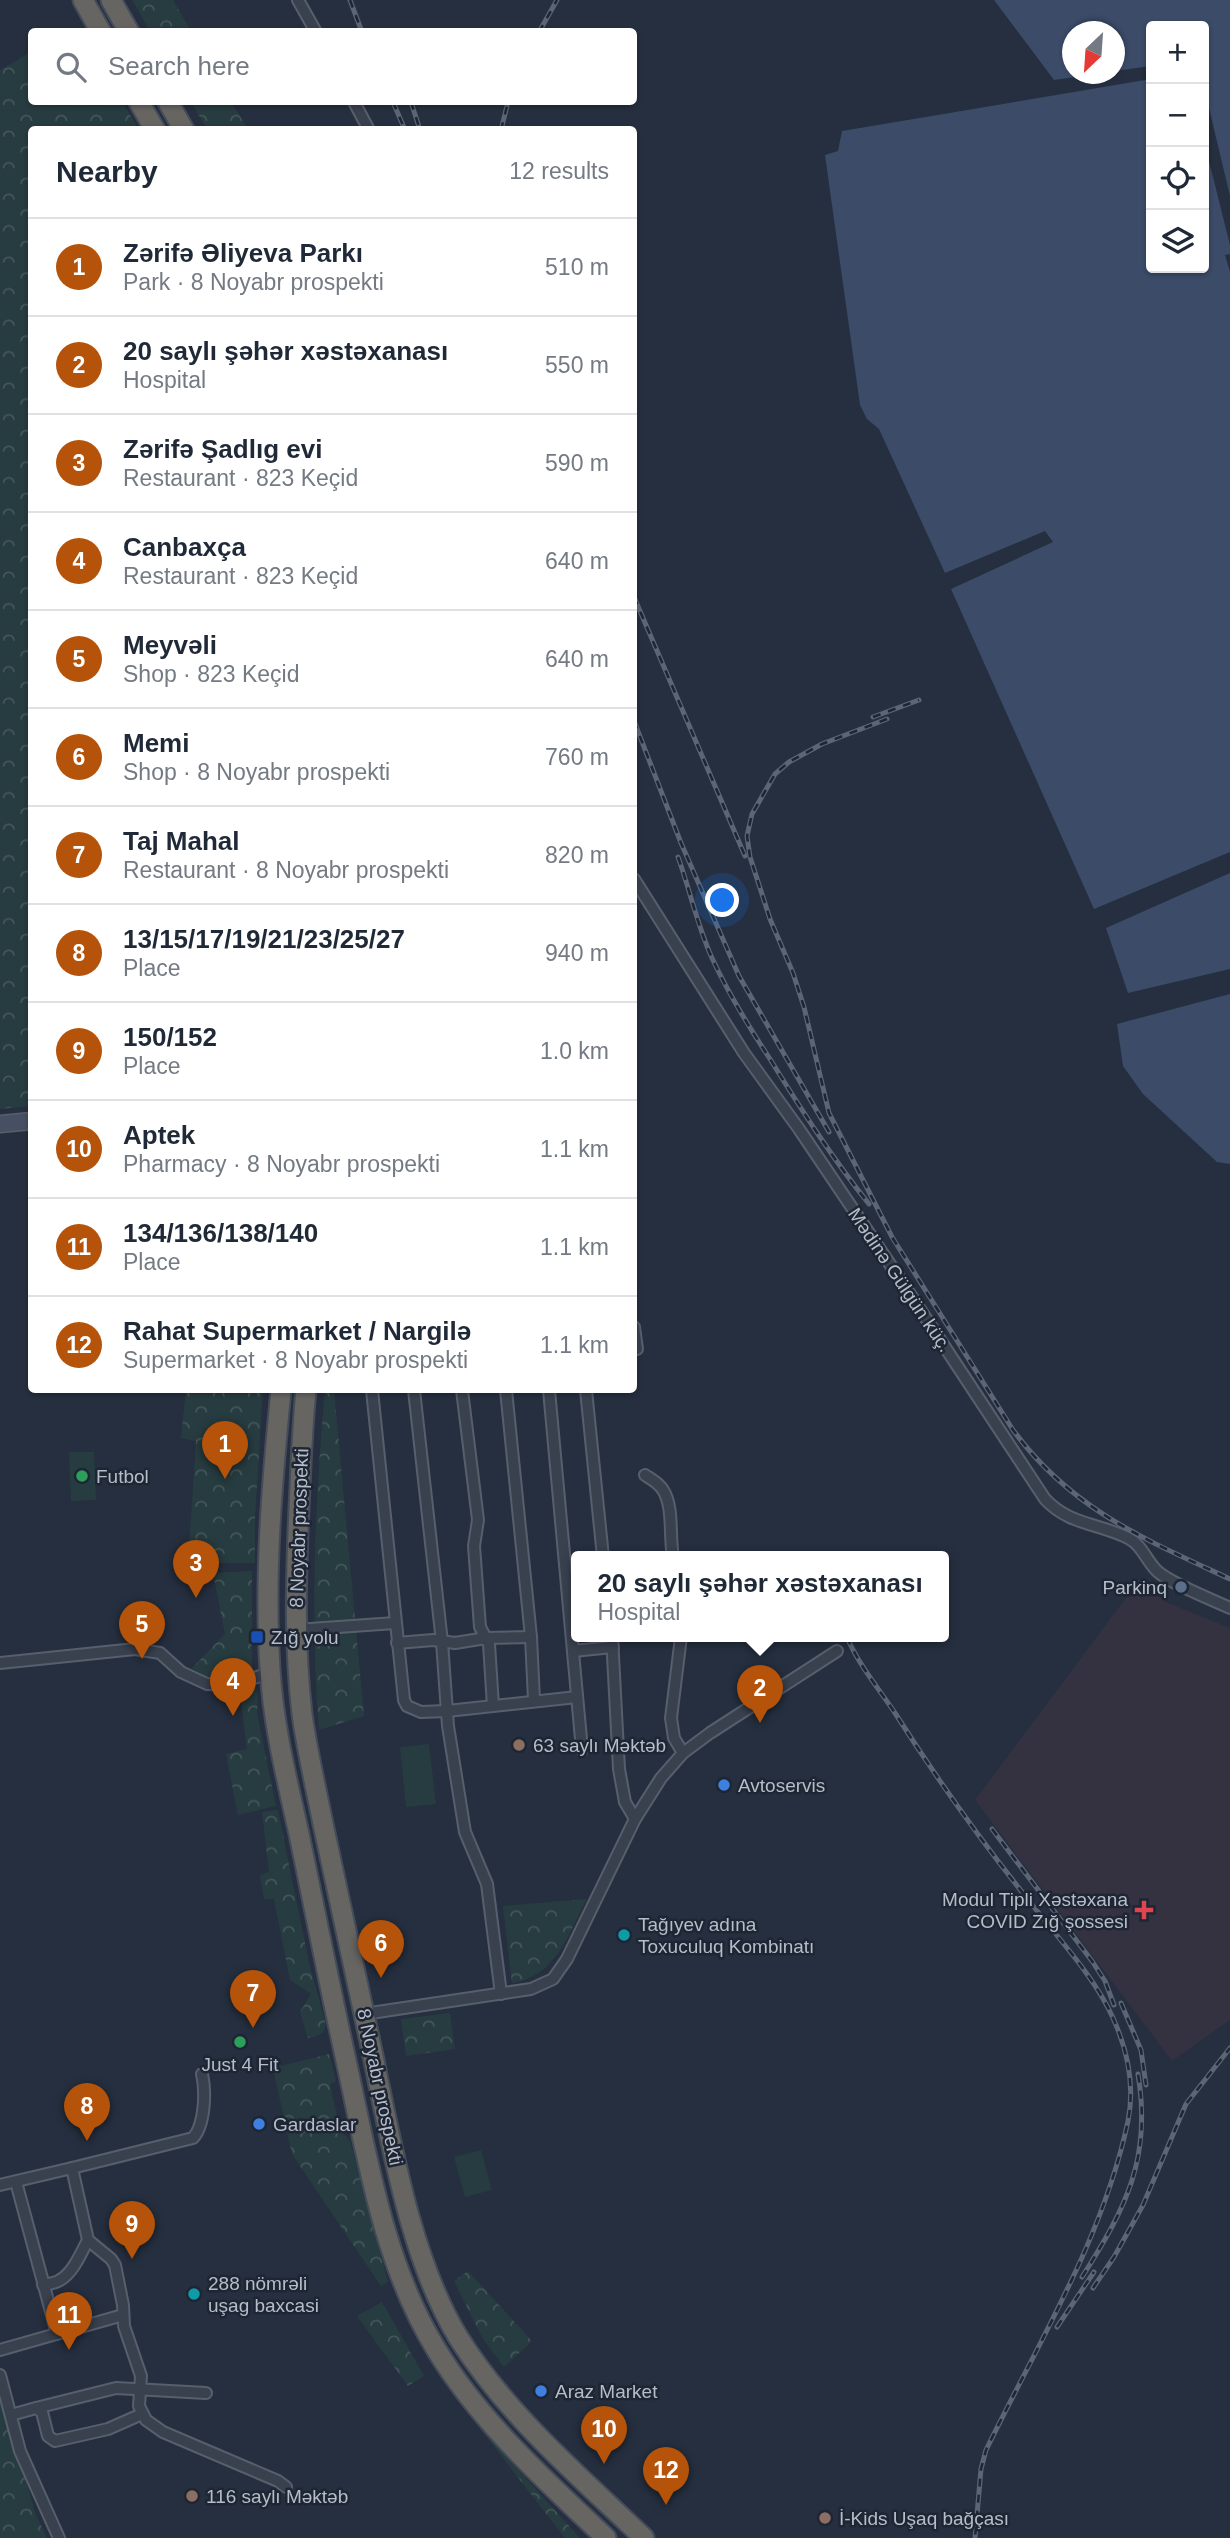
<!DOCTYPE html>
<meta charset="utf-8">
<style>
:root{--surface:#fff;--page:#f2f2f3;--text:#1f2937;--muted:#747a83;--line:#e0e1e3;--accent:#b45309}
body{margin:0;font-family:Arial,sans-serif;background:var(--page);color:var(--text)}
.controls{position:absolute;right:21px;top:21px;display:grid;overflow:hidden;border-radius:7px;box-shadow:0 2px 5px #0004}
.controls button{width:63px;height:63px;display:grid;place-items:center;padding:0;border:0;border-bottom:2px solid var(--line);background:var(--surface);color:var(--text);font:35px sans-serif}
.compass{position:absolute;left:1062px;top:21px;width:63px;height:63px;border-radius:50%;background:var(--surface);box-shadow:0 2px 5px #0004;rotate:205deg}
.you{position:absolute;left:723px;top:901px;width:24px;height:24px;margin:-18px;border:5px solid #fff;border-radius:50%;background:#1a73e8;box-shadow:0 0 0 10px #1a73e833}
.badge{display:grid;place-items:center;width:46px;height:46px;border-radius:50%;background:var(--accent);color:#fff;font-size:23px;font-weight:700}
.pin{position:absolute;translate:-50% -58px;filter:drop-shadow(0 2px 4px #0008)}
.pin::after{content:'';position:absolute;top:37px;width:24px;height:21px;background:inherit;clip-path:polygon(0 0,100% 0,50% 100%)}
.popup{position:absolute;left:571px;top:1551px;width:378px;height:91px;box-sizing:border-box;display:grid;place-content:center;border-radius:7px;background:var(--surface);filter:drop-shadow(0 2px 5px #0005);font-size:23px;white-space:nowrap;color:var(--muted)}
.popup b{font-size:26px;color:var(--text)}
.popup::after{content:'';position:absolute;left:50%;top:100%;margin-left:-14px;border:14px solid transparent;border-top-color:var(--surface)}
.list{margin:0;padding:0;list-style:none}
h2{display:flex;justify-content:space-between;align-items:center;height:91px;margin:0;padding:0 28px;font-size:30px}
h2 small{font-size:23px;font-weight:400;color:var(--muted)}
.list li{display:grid;grid-template-columns:46px 1fr auto;gap:21px;align-items:center;box-sizing:border-box;height:98px;padding:0 28px;border-top:2px solid var(--line)}
.list b{display:block;font-size:26px;white-space:nowrap}
.list p{margin:0;font-size:23px;white-space:nowrap;color:var(--muted)}
.list em{font-size:23px;font-style:normal;color:var(--muted)}
.icon{flex:none;width:38px;height:38px;fill:none;stroke:currentColor;stroke-width:2;stroke-linecap:round;stroke-linejoin:round}
.map{position:relative;flex:none;width:1230px;height:2538px;overflow:hidden}
.search{position:absolute;background:var(--surface);box-shadow:0 2px 5px #0004;left:28px;top:28px;width:609px;height:77px;display:flex;align-items:center;gap:18px;box-sizing:border-box;padding:0 24px;border-radius:7px;color:var(--muted);font-size:26px}
.panel{position:absolute;background:var(--surface);box-shadow:0 2px 5px #0004;left:28px;top:126px;width:609px;height:1267px;border-radius:7px}
.map>svg:first-child{display:block}
.medical{fill:#343140}
.grass{fill:#273c40}
.forest{fill:url(#forest-crowns)}
.water{fill:#3b4b68}
.lines{fill:none;stroke-linecap:round;stroke-linejoin:round}
.minor-casing{stroke:#575f6d;stroke-width:14}
.secondary-casing{stroke:#575f6d;stroke-width:19}
.trunk-casing{stroke:#444c5a;stroke-width:23}
.minor{stroke:#39414f;stroke-width:10}
.secondary{stroke:#475062;stroke-width:16}
.trunk{stroke:#666562;stroke-width:19}
.rail-casing{stroke:#5b6576;stroke-width:5}
.rail{stroke:#1e2634;stroke-width:2.5;stroke-dasharray:8;stroke-linecap:butt}
.leisure-dot{fill:#2e9e5b;stroke:#1e2634;stroke-width:2.5}
.service-dot{fill:#5c6f8a;stroke:#1e2634;stroke-width:2.5}
.transit-dot{fill:#1a4fb4;stroke:#1e2634;stroke-width:2.5}
.education-dot{fill:#8d6e63;stroke:#1e2634;stroke-width:2.5}
.shop-dot{fill:#3f7fe0;stroke:#1e2634;stroke-width:2.5}
.health-dot{fill:#e0444e;stroke:#1e2634;stroke-width:2.5}
.culture-dot{fill:#0f9aa8;stroke:#1e2634;stroke-width:2.5}
.labels{text-anchor:middle;dominant-baseline:central;stroke-width:5;stroke-linejoin:round;paint-order:stroke}
.street-label{font-size:19px;fill:#b5bcca;stroke:#1e2634}
.poi-label{font-size:19px;fill:#b5bcca;stroke:#1e2634;text-anchor:start}
</style>
<div class="map">
<svg width="1230" height="2538" viewBox="0 0 1230 2538">
<defs>
<pattern id="forest-crowns" width="20" height="18" patternUnits="userSpaceOnUse" patternTransform="scale(1.75)"><rect width="20" height="18" fill="#273c40"/><path d="M2 6a3 3 0 1 1 6 0M12 15a3 3 0 1 1 6 0" fill="none" stroke="#44565a"/></pattern>
</defs>
<rect width="100%" height="100%" fill="#252f3f"/>
<polygon class="medical" points="1139,1580 1166,1602 1230,1628 1230,2020 1172,2061 975,1800"/>
<g class="grass">
<polygon points="69,1452 94,1452 96,1500 71,1501"/>
<polygon points="429,1744 436,1804 406,1807 400,1747"/>
<polygon points="481,2150 492,2190 465,2197 454,2157"/>
</g>
<g class="forest">
<polygon points="132,0 173,0 191,31 150,31"/>
<polygon points="31,52 32,102 122,102 139,129 32,130 32,1106 0,1109 0,70"/>
<polygon points="191,102 231,102 248,129 207,129"/>
<polygon points="186,1390 263,1390 255,1516 255,1563 188,1563 196,1441 181,1438"/>
<path d="M325 1390H334L364 1716 319 1730C310 1620 315 1499 325 1390Z"/>
<polygon points="252,1571 252,1668 210,1679 192,1668 225,1634 213,1573"/>
<polygon points="255,1683 258,1697 257,1714 276,1806 238,1815 226,1754 247,1749 241,1702 247,1699 245,1685"/>
<polygon points="278,1810 309,1963 326,2025 323,2032 317,2036 308,2038 300,2012 311,1994 290,1980 274,1899 264,1899 260,1875 269,1872 262,1812"/>
<path d="M587 1899C567 1935 557 1976 512 1983L503 1906Z"/>
<polygon points="450,2013 455,2049 406,2056 401,2019"/>
<polygon points="329,2054 336,2081 330,2085 340,2130 350,2141 388,2282 381,2286 292,2154 273,2068"/>
<polygon points="468,2271 532,2341 504,2367 483,2339 454,2281"/>
<polygon points="382,2302 424,2376 408,2386 357,2316"/>
<polygon points="0,2385 35,2513 47,2538 0,2538"/>
<polygon points="475,2422 580,2538 565,2538"/>
</g>
<g class="water">
<polygon points="994,0 1230,0 1230,196 1204,87 1204,26 1151,26 1151,66 1115,71 1114,32 1072,32 1072,74 1097,74 1054,80"/>
<polygon points="1151,79 1151,268 1204,268 1204,141 1230,245 1230,254 1225,255 1230,272 1230,852 1094,909 951,589 1053,542 1045,531 945,573 879,429 867,419 860,405 825,155 838,151 842,131"/>
<polygon points="1230,873 1230,969 1128,993 1106,928"/>
<polygon points="1230,994 1230,1164 1217,1162 1143,1094 1123,1066 1117,1024"/>
</g>
<g class="lines">
<g class="minor-casing">
<g id="minor">
<polyline points="298,0 316,32"/>
<polyline points="354,102 369,130"/>
<path d="M634 879 744 1053 799 1129 902 1282 1045 1499C1069 1525 1098 1523 1128 1538 1142 1545 1146 1560 1157 1571 1171 1584 1211 1599 1230 1608"/>
<polyline points="634,1327 637,1349"/>
<polyline points="372,1390 404,1700 407,1706 421,1712 447,1711 577,1697"/>
<polyline points="414,1390 442,1642 448,1726 465,1832 487,1884 501,1994"/>
<polyline points="462,1390 478,1520 474,1546 480,1627 489,1644 493,1706"/>
<polyline points="506,1390 531,1637 534,1700"/>
<polyline points="549,1390 582,1750"/>
<polyline points="586,1390 603,1557"/>
<path d="M645 1475C651 1479 659 1483 663 1490 674 1507 669 1537 673 1557"/>
<polyline points="296,1630 395,1623"/>
<polyline points="612,1637 619,1769 625,1802 635,1819"/>
<polyline points="681,1637 671,1718 674,1738 683,1753"/>
<polyline points="397,1643 433,1640 455,1643 486,1638 531,1637"/>
<polyline points="573,1651 613,1647"/>
<polyline points="0,1663 135,1649 160,1653 181,1672 207,1684 231,1685 270,1673"/>
<polyline points="364,2014 531,1989 553,1979 567,1959 635,1819 661,1778 683,1753 710,1733 837,1651"/>
<path d="M202 2074C206 2091 205 2125 193 2138L72 2168 88 2240 111 2259 115 2265 123 2305 124 2326 141 2376 139 2406 146 2420 163 2432 278 2481 286 2487"/>
<polyline points="16,2182 57,2334"/>
<polyline points="0,2185 72,2168"/>
<path d="M43 2285C48 2284 56 2283 60 2280 73 2273 81 2253 88 2240"/>
<polyline points="0,2350 123,2315"/>
<polyline points="0,2375 20,2451 59,2538"/>
<polyline points="36,2408 116,2388 206,2393"/>
<polyline points="11,2415 36,2408 42,2412 48,2436 55,2441 108,2429 142,2414"/>
</g>
</g>
<g class="secondary-casing">
<polyline id="secondary" points="0,1124 32,1121"/>
</g>
<g class="trunk-casing">
<g id="trunk">
<polyline points="83,0 101,32"/>
<polyline points="111,0 129,32"/>
<polyline points="139,102 155,130"/>
<polyline points="168,102 184,130"/>
<path d="M281 1390C272 1482 264 1576 270 1669 273 1724 287 1780 299 1834 315 1911 330 1988 347 2065 368 2161 384 2264 436 2349 480 2422 545 2480 606 2538"/>
<path d="M306 1390C302 1429 301 1469 299 1508 296 1577 294 1645 302 1714 307 1751 316 1788 323 1824 339 1900 356 1975 372 2051 391 2141 410 2258 458 2337 506 2414 579 2476 644 2538"/>
</g>
</g>
<use href="#minor" class="minor"/>
<use href="#secondary" class="secondary"/>
<use href="#trunk" class="trunk"/>
<g class="rail-casing">
<g id="rail">
<polyline points="350,0 362,32"/>
<polyline points="539,32 557,0"/>
<polyline points="393,102 405,130"/>
<polyline points="411,102 420,130"/>
<polyline points="501,130 508,102"/>
<polyline points="634,597 745,856"/>
<polyline points="873,717 919,700"/>
<path d="M887 719 822 744 789 762 775 774 752 814 747 836 750 857 770 919 793 973 804 1007 829 1113 892 1237 1013 1430C1071 1509 1144 1539 1230 1579"/>
<polyline points="634,721 681,843 739,976 829,1132"/>
<path d="M678 857C690 890 697 925 712 958 728 993 749 1027 770 1059 801 1109 832 1158 869 1204"/>
<path d="M847 1637C858 1664 879 1689 895 1713 937 1779 981 1841 1030 1902 1057 1937 1095 1977 1113 2018 1127 2049 1135 2086 1128 2121 1103 2239 1038 2343 986 2450L981 2469 975 2538"/>
<polyline points="992,1829 1092,1961 1105,1981 1114,2005"/>
<polyline points="1121,2003 1141,2050 1146,2085"/>
<path d="M1082 2277C1126 2208 1152 2158 1138 2074"/>
<polyline points="1093,2288 1114,2257 1143,2205 1186,2104 1230,2048"/>
<polyline points="1057,2327 1094,2272"/>
</g>
</g>
<use href="#rail" class="rail"/>
</g>
<g class="leisure-dot">
<circle cx="82" cy="1476" r="7"/>
<circle cx="240" cy="2042" r="7"/>
</g>
<circle class="service-dot" cx="1181" cy="1587" r="7"/>
<rect class="transit-dot" x="250" y="1630" width="14" height="14" rx="3.5"/>
<g class="education-dot">
<circle cx="519" cy="1745" r="7"/>
<circle cx="192" cy="2496" r="7"/>
<circle cx="825" cy="2518" r="7"/>
</g>
<g class="shop-dot">
<circle cx="724" cy="1785" r="7"/>
<circle cx="259" cy="2124" r="7"/>
<circle cx="541" cy="2391" r="7"/>
</g>
<path class="health-dot" d="M1140.5 1899.5h7v7h7v7h-7v7h-7v-7h-7v-7h7z"/>
<g class="culture-dot">
<circle cx="624" cy="1935" r="7"/>
<circle cx="194" cy="2294" r="7"/>
</g>
<g class="labels">
<g class="street-label">
<text transform="translate(900 1280) rotate(56)">Mədinə Gülgün küç.</text>
<text transform="translate(299 1528) rotate(-88)">8 Noyabr prospekti</text>
<text transform="translate(380 2087) rotate(78)">8 Noyabr prospekti</text>
</g>
<g class="poi-label">
<text x="96" y="1476">Futbol</text>
<text x="1167" y="1587" text-anchor="end">Parkinq</text>
<text x="271" y="1637">Zığ yolu</text>
<text x="533" y="1745">63 saylı Məktəb</text>
<text x="738" y="1785">Avtoservis</text>
<text x="1128" y="1899" text-anchor="end">Modul Tipli Xəstəxana<tspan x="1128" dy="22">COVID Zığ şossesi</tspan></text>
<text x="638" y="1924">Tağıyev adına<tspan x="638" dy="22">Toxuculuq Kombinatı</tspan></text>
<text x="240" y="2064" text-anchor="middle">Just 4 Fit</text>
<text x="273" y="2124">Gardaslar</text>
<text x="208" y="2283">288 nömrəli<tspan x="208" dy="22">uşag baxcasi</tspan></text>
<text x="555" y="2391">Araz Market</text>
<text x="206" y="2496">116 saylı Məktəb</text>
<text x="839" y="2518">İ-Kids Uşaq bağçası</text>
</g>
</g>
</svg>
<div class="controls">
<button>+</button>
<button>−</button>
<button><svg class="icon" aria-label="locate" viewBox="0 0 24 24"><circle cx="12" cy="12" r="6"/><path d="M12 2v4M12 18v4M2 12h4M18 12h4"/></svg></button>
<button><svg class="icon" aria-label="layers" viewBox="0 0 24 24"><path d="M12 4l9 5-9 5-9-5zM3 14l9 5 9-5"/></svg></button>
</div>
<svg class="compass" viewBox="-18 -18 36 36"><path d="M0-13l5 13h-10z" fill="#e53935"/><path d="M0 13l5-13h-10z" fill="#747a83"/></svg>
<div class="you"></div>
<div class="pin badge" style="left:225px;top:1479px">1</div>
<div class="pin badge" style="left:760px;top:1723px">2</div>
<div class="popup"><b>20 saylı şəhər xəstəxanası</b>Hospital</div>
<div class="pin badge" style="left:196px;top:1598px">3</div>
<div class="pin badge" style="left:233px;top:1716px">4</div>
<div class="pin badge" style="left:142px;top:1659px">5</div>
<div class="pin badge" style="left:381px;top:1978px">6</div>
<div class="pin badge" style="left:253px;top:2028px">7</div>
<div class="pin badge" style="left:87px;top:2141px">8</div>
<div class="pin badge" style="left:132px;top:2259px">9</div>
<div class="pin badge" style="left:604px;top:2464px">10</div>
<div class="pin badge" style="left:69px;top:2350px">11</div>
<div class="pin badge" style="left:666px;top:2505px">12</div>
<div class="search"><svg class="icon" aria-label="search" viewBox="0 0 24 24"><circle cx="10" cy="10" r="6"/><path d="M15 15l6 6"/></svg>Search here</div>
<section class="panel">
<h2>Nearby<small>12 results</small></h2>
<ul class="list">
<li><span class="badge">1</span><div><b>Zərifə Əliyeva Parkı</b><p>Park · 8 Noyabr prospekti</p></div><em>510 m</em></li>
<li><span class="badge">2</span><div><b>20 saylı şəhər xəstəxanası</b><p>Hospital</p></div><em>550 m</em></li>
<li><span class="badge">3</span><div><b>Zərifə Şadlıg evi</b><p>Restaurant · 823 Keçid</p></div><em>590 m</em></li>
<li><span class="badge">4</span><div><b>Canbaxça</b><p>Restaurant · 823 Keçid</p></div><em>640 m</em></li>
<li><span class="badge">5</span><div><b>Meyvəli</b><p>Shop · 823 Keçid</p></div><em>640 m</em></li>
<li><span class="badge">6</span><div><b>Memi</b><p>Shop · 8 Noyabr prospekti</p></div><em>760 m</em></li>
<li><span class="badge">7</span><div><b>Taj Mahal</b><p>Restaurant · 8 Noyabr prospekti</p></div><em>820 m</em></li>
<li><span class="badge">8</span><div><b>13/15/17/19/21/23/25/27</b><p>Place</p></div><em>940 m</em></li>
<li><span class="badge">9</span><div><b>150/152</b><p>Place</p></div><em>1.0 km</em></li>
<li><span class="badge">10</span><div><b>Aptek</b><p>Pharmacy · 8 Noyabr prospekti</p></div><em>1.1 km</em></li>
<li><span class="badge">11</span><div><b>134/136/138/140</b><p>Place</p></div><em>1.1 km</em></li>
<li><span class="badge">12</span><div><b>Rahat Supermarket / Nargilə</b><p>Supermarket · 8 Noyabr prospekti</p></div><em>1.1 km</em></li>
</ul>
</section>
</div>
